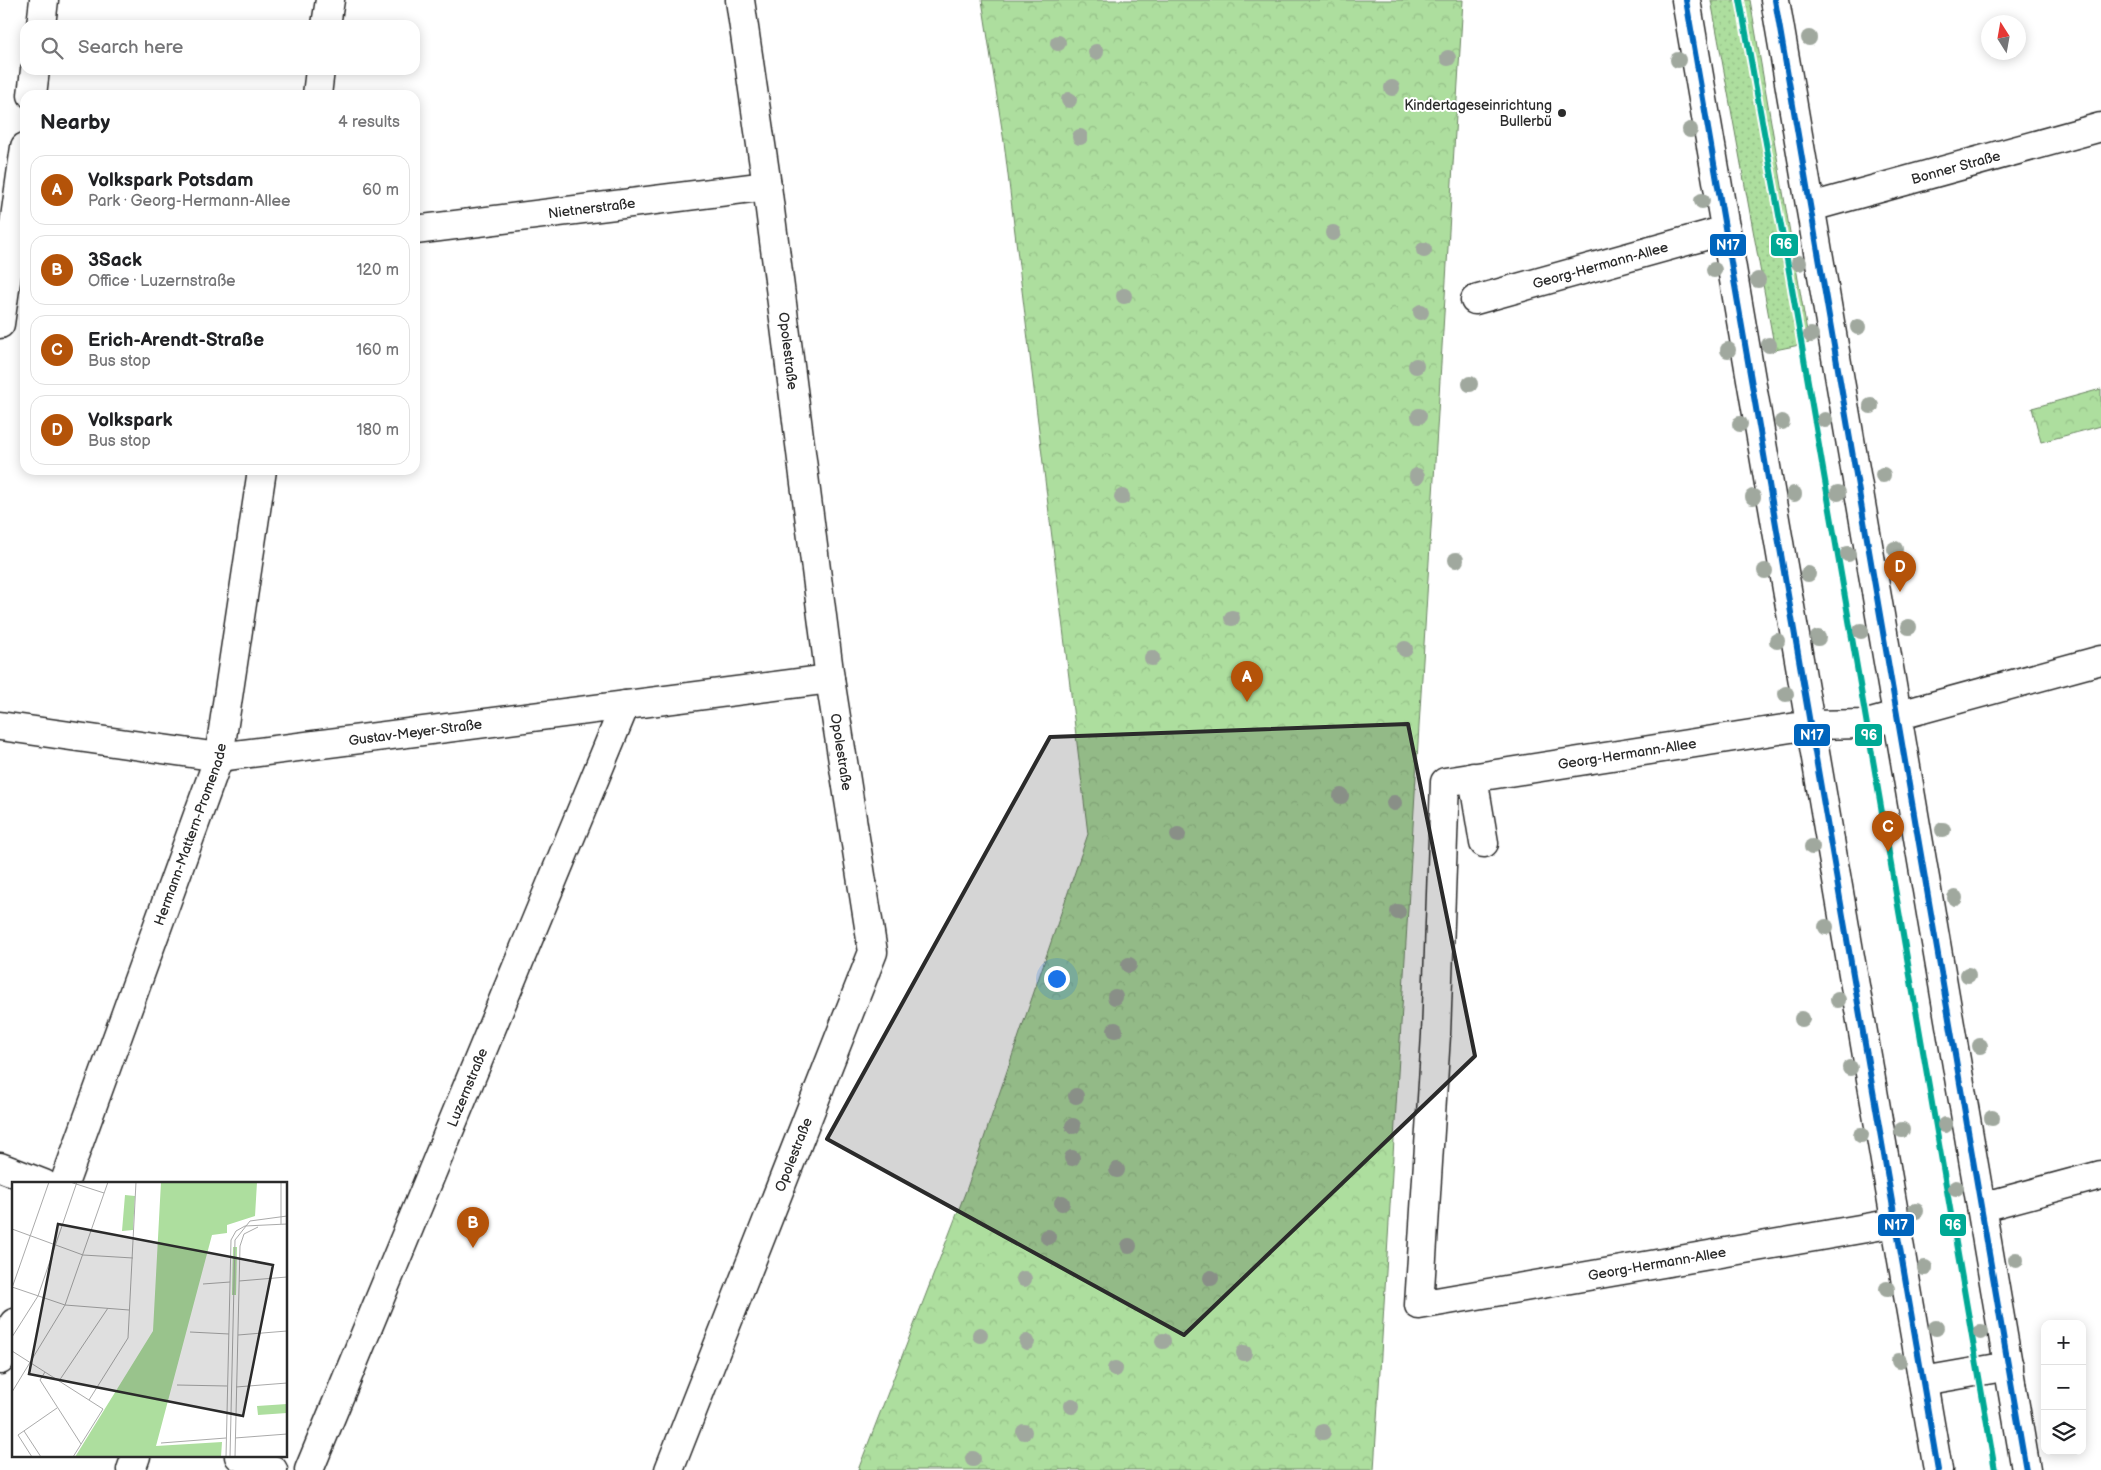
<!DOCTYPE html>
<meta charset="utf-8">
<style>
:root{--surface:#fff;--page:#f2f2f2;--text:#202124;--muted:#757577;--line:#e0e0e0;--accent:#b45309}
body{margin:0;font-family:"Balsamiq Sans",sans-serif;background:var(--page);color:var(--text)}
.controls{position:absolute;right:15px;bottom:15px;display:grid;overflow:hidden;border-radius:10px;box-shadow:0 2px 12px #0003}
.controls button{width:45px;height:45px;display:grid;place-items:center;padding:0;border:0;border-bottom:1px solid var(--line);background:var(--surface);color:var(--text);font:25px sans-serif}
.compass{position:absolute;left:1981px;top:15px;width:45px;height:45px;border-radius:50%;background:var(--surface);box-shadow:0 2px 12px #0003;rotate:349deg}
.you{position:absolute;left:1056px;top:978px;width:18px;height:18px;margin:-12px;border:4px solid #fff;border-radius:50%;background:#1a73e8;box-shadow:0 0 0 8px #1a73e833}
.badge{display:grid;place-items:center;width:32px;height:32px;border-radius:50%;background:var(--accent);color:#fff;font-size:16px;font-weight:700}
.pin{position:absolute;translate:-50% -41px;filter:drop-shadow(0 1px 2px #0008)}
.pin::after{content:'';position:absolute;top:26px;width:18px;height:15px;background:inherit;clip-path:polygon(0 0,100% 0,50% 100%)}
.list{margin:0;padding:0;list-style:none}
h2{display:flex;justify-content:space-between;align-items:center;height:65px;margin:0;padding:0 20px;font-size:21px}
h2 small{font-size:16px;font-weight:400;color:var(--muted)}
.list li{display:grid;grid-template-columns:32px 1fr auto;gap:15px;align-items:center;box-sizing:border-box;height:70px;margin:0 10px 10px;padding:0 10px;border:1px solid var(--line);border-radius:15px}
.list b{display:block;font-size:19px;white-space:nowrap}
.list p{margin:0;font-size:16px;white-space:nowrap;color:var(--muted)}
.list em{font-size:16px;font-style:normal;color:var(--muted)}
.icon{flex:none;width:28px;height:28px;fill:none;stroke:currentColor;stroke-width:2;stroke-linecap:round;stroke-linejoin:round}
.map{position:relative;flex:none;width:2101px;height:1470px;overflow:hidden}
.search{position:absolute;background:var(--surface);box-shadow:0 2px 12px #0003;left:20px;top:20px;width:400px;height:55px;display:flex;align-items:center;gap:12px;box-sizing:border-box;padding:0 18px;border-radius:15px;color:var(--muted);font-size:19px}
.panel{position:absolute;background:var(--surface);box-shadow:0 2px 12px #0003;left:20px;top:90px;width:400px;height:385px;border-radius:15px}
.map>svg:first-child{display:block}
.grass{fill:url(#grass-dots);stroke:#6c8464}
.forest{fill:url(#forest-crowns);stroke:#6c8464}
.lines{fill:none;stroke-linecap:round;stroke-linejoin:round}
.minor-casing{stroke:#2b2b2b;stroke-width:31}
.minor{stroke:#fff;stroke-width:28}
.bus-1-casing{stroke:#fff;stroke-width:10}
.bus-1{stroke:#0065bd;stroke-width:6}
.tram-1-casing{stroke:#fff;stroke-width:10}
.tram-1{stroke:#00a995;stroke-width:6}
.tree{fill:#a0a89e}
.marked{fill:#2b2b2b;fill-opacity:0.2;stroke:#2b2b2b;stroke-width:4;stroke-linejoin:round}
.poi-dot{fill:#2b2b2b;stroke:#fff;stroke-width:2}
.labels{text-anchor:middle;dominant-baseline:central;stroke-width:4;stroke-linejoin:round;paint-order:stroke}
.poi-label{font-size:14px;fill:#2b2b2b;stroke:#fff;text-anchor:end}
.street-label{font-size:14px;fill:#2b2b2b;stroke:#fff}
.inset-road{fill:none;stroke:#aaa;stroke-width:1}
.view{fill:#2b2b2b;fill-opacity:0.15;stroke:#2b2b2b;stroke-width:2.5}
.inset-edge{fill:none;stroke:#2b2b2b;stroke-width:2.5}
.line-badge{stroke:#fff;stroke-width:2}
.badge-label{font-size:14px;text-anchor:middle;font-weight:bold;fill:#fff}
</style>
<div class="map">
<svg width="2101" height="1470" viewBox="0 0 2101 1470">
<defs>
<pattern id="grass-dots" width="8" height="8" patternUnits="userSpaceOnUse" patternTransform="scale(1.25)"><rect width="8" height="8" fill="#adde9e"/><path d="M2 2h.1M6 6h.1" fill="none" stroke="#95bf88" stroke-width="1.8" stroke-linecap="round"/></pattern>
<pattern id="forest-crowns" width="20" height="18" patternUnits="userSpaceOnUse" patternTransform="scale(1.25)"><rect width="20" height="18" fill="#adde9e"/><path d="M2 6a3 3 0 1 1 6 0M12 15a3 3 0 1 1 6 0" fill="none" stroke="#95bf88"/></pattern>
</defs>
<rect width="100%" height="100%" fill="#fff"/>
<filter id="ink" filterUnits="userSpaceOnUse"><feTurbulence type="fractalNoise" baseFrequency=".02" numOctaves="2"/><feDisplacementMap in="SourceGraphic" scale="10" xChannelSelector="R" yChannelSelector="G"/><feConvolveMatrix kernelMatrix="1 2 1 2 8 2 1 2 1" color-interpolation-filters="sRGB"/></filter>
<g filter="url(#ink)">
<polygon class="grass" points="1711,0 1750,0 1809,343 1775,350"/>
<g class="forest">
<polygon points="982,0 1463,0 1374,1470 858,1470 967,1188 1088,834 1004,142"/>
<polygon points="2101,389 2101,426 2041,442 2032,408"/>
</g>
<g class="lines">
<g class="minor-casing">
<g id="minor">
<polyline points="1686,0 1938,1470"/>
<polyline points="1775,0 2026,1470"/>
<polyline points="41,25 44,0"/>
<polyline points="326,25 330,0"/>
<polyline points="32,95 35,70"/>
<polyline points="317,95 320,70"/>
<path id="s1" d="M1811 207 2101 127"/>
<path id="s2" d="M415 230 767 186"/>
<path id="s3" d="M1475 300 1726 230"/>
<polyline points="0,324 25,147"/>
<path id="s4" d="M0 726 219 757 830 679"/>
<polyline points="1473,777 1484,843"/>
<polyline points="0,1167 44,1184"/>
<path id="s5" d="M64 1184 219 757 262 470"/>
<polyline points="1982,1207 2101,1175"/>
<path id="s6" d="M1895 1223 1419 1305 1436 1035 1445 782 1810 725 1867 724 2101 660"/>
<polyline points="0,1360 14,1323"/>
<polyline points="1923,1381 2009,1366"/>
<polyline points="239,1456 273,1470"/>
<polyline points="131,1470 136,1456"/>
<path id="s7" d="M309 1470 625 705"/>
<path id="s8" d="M669 1470 873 952 830 679 767 186 740 0"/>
</g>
</g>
<use href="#minor" class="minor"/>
<g class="bus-1-casing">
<g id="bus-1">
<polyline points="1686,0 1938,1470"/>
<polyline points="1775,0 2026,1470"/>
</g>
</g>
<use href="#bus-1" class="bus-1"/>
<g class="tram-1-casing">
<polyline id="tram-1" points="1740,0 1785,248 1995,1470"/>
</g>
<use href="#tram-1" class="tram-1"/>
</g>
<g class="tree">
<circle cx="1809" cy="38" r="8"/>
<circle cx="1058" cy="43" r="8"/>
<circle cx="1096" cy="52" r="8"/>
<circle cx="1448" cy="58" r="8"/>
<circle cx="1678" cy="60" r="8"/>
<circle cx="1392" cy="88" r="8"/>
<circle cx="1069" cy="100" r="8"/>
<circle cx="1690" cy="130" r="8"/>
<circle cx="1080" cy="137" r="8"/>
<circle cx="1702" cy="201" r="8"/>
<circle cx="1333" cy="233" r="8"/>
<circle cx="1424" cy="250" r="8"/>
<circle cx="1799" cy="263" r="8"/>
<circle cx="1714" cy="270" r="8"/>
<circle cx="1758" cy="280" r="8"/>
<circle cx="1124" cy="296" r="8"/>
<circle cx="1421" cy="312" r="8"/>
<circle cx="1858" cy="327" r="8"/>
<circle cx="1811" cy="335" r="8"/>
<circle cx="1769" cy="345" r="8"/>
<circle cx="1728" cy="350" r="8"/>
<circle cx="1416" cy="366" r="8"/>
<circle cx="1470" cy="384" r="8"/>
<circle cx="1871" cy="406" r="8"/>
<circle cx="1419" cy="416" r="8"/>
<circle cx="1825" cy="420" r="8"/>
<circle cx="1782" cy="422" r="8"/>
<circle cx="1740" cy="424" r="8"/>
<circle cx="1883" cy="475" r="8"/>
<circle cx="1417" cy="476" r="8"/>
<circle cx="1838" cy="493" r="8"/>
<circle cx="1794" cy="494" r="8"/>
<circle cx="1122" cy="497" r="8"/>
<circle cx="1753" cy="497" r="8"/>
<circle cx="1895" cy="549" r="8"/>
<circle cx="1848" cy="554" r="8"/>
<circle cx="1456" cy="560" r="8"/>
<circle cx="1765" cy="571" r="8"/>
<circle cx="1808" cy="574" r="8"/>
<circle cx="1232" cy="618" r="8"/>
<circle cx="1909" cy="627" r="8"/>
<circle cx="1861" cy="631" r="8"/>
<circle cx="1818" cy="638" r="8"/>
<circle cx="1777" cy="641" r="8"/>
<circle cx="1405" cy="649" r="8"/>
<circle cx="1152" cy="658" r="8"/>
<circle cx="1786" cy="694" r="8"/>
<circle cx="1341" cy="796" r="8"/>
<circle cx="1394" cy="803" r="8"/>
<circle cx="1943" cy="830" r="8"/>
<circle cx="1178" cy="835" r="8"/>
<circle cx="1812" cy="847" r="8"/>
<circle cx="1955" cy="898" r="8"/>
<circle cx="1398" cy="912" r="8"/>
<circle cx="1826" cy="927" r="8"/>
<circle cx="1129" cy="965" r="8"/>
<circle cx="1968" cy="975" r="8"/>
<circle cx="1115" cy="997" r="8"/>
<circle cx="1838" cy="1000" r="8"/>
<circle cx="1802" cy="1019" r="8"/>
<circle cx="1115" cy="1030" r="8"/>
<circle cx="1980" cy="1046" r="8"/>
<circle cx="1850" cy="1068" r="8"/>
<circle cx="1076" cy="1096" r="8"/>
<circle cx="1992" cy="1118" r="8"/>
<circle cx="1945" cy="1125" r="8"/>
<circle cx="1073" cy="1126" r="8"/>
<circle cx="1902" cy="1130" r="8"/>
<circle cx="1861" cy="1135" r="8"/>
<circle cx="1072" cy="1158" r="8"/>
<circle cx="1117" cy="1170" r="8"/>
<circle cx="1956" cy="1188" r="8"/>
<circle cx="1062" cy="1203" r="8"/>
<circle cx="1916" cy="1211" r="8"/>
<circle cx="1048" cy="1237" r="8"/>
<circle cx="1129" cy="1246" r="8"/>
<circle cx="2016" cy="1260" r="8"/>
<circle cx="1925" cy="1268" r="8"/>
<circle cx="1211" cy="1278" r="8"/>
<circle cx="1024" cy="1279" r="8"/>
<circle cx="1887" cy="1289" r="8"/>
<circle cx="1936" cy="1328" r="8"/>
<circle cx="1981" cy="1332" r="8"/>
<circle cx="980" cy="1335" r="8"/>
<circle cx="1163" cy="1341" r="8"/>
<circle cx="1027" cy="1342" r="8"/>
<circle cx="1244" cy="1353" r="8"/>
<circle cx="1899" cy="1361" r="8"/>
<circle cx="1115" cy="1369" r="8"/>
<circle cx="1072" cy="1406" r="8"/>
<circle cx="1024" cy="1432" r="8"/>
<circle cx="1323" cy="1432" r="8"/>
<circle cx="973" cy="1459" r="8"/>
</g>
</g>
<path class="marked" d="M1408 724 1475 1056 1184 1335 827 1139 1050 737Z"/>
<circle class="poi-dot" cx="1562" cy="113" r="5"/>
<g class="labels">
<g class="poi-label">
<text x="1552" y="105">Kindertageseinrichtung<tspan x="1552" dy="16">Bullerbü</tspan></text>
</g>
<g class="street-label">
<text stroke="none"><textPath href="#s1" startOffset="150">Bonner Straße</textPath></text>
<text stroke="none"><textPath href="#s2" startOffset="178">Nietnerstraße</textPath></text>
<text stroke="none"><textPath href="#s3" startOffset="130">Georg-Hermann-Allee</textPath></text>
<text transform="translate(788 351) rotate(83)">Opolestraße</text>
<text stroke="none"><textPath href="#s4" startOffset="419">Gustav-Meyer-Straße</textPath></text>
<text transform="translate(841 752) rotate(81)">Opolestraße</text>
<text stroke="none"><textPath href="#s6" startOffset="1191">Georg-Hermann-Allee</textPath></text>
<text stroke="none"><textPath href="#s5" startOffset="372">Hermann-Mattern-Promenade</textPath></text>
<text stroke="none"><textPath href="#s7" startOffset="414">Luzernstraße</textPath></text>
<text stroke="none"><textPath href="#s8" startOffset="339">Opolestraße</textPath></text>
<text transform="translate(1657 1264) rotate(-10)">Georg-Hermann-Allee</text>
</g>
</g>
<g transform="translate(12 1182)">
<rect width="275" height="275" fill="#fff"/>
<path d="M221 65H225L224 113H220Z" fill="#adde9e"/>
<path d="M149 0H245L243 34 215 43V51L200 53 144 264 210 260 209 275H63L141 149ZM113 13 123 14 121 48 110 49ZM275 222V231L246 233 245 224Z" fill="#adde9e"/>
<path class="inset-road" d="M58 0 92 11M269 42V0M0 47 71 73 121 76M227 99 275 95M191 102 218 100M0 105 53 123 117 128M0 106 37 0M178 150 217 152M226 153 275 149M0 155 26 114 65 0M0 169 91 227 61 275M33 190 28 198 69 262M47 199 96 126M165 203 215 204M224 205 275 201M0 210 53 123 96 0M77 218 116 156 124 0M12 249 29 275M223 256 275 252M149 261 214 256M20 275 6 253 45 226M214 275 219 58 224 49 233 44 275 42M218 275 223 58 238 39 275 34M223 275 228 64 232 52 246 45"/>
<path class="view" d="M46 42 261 83 231 234 17 192Z"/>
<rect width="275" height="275" class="inset-edge"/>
</g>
<g class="line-badge">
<rect x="1770" y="233" width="29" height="24" rx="5" fill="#00a995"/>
<rect x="1709" y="233" width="38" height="24" rx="5" fill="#0065bd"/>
<rect x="1854" y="723" width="29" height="24" rx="5" fill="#00a995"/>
<rect x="1793" y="723" width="38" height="24" rx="5" fill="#0065bd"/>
<rect x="1939" y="1213" width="28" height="24" rx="5" fill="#00a995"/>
<rect x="1877" y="1213" width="38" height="24" rx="5" fill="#0065bd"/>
</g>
<g class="badge-label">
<text x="1784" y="249">96</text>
<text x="1728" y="250">N17</text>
<text x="1869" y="740">96</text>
<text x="1812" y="740">N17</text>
<text x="1953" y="1230">96</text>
<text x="1896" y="1230">N17</text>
</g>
</svg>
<div class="controls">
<button>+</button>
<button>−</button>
<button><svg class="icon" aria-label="layers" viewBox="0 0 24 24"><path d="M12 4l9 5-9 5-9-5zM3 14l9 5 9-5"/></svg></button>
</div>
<svg class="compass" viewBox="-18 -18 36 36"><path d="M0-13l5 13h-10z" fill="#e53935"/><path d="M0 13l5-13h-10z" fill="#757577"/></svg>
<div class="you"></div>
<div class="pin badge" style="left:1247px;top:702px">A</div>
<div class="pin badge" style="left:473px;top:1248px">B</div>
<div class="pin badge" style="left:1888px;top:852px">C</div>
<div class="pin badge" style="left:1900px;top:592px">D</div>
<div class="search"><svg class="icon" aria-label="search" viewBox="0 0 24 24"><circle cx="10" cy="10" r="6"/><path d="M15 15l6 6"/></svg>Search here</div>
<section class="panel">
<h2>Nearby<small>4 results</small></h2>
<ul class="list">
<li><span class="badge">A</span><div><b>Volkspark Potsdam</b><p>Park · Georg-Hermann-Allee</p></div><em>60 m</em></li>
<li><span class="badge">B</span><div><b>3Sack</b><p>Office · Luzernstraße</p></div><em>120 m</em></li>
<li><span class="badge">C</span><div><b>Erich-Arendt-Straße</b><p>Bus stop</p></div><em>160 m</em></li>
<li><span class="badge">D</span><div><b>Volkspark</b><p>Bus stop</p></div><em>180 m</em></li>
</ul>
</section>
</div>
